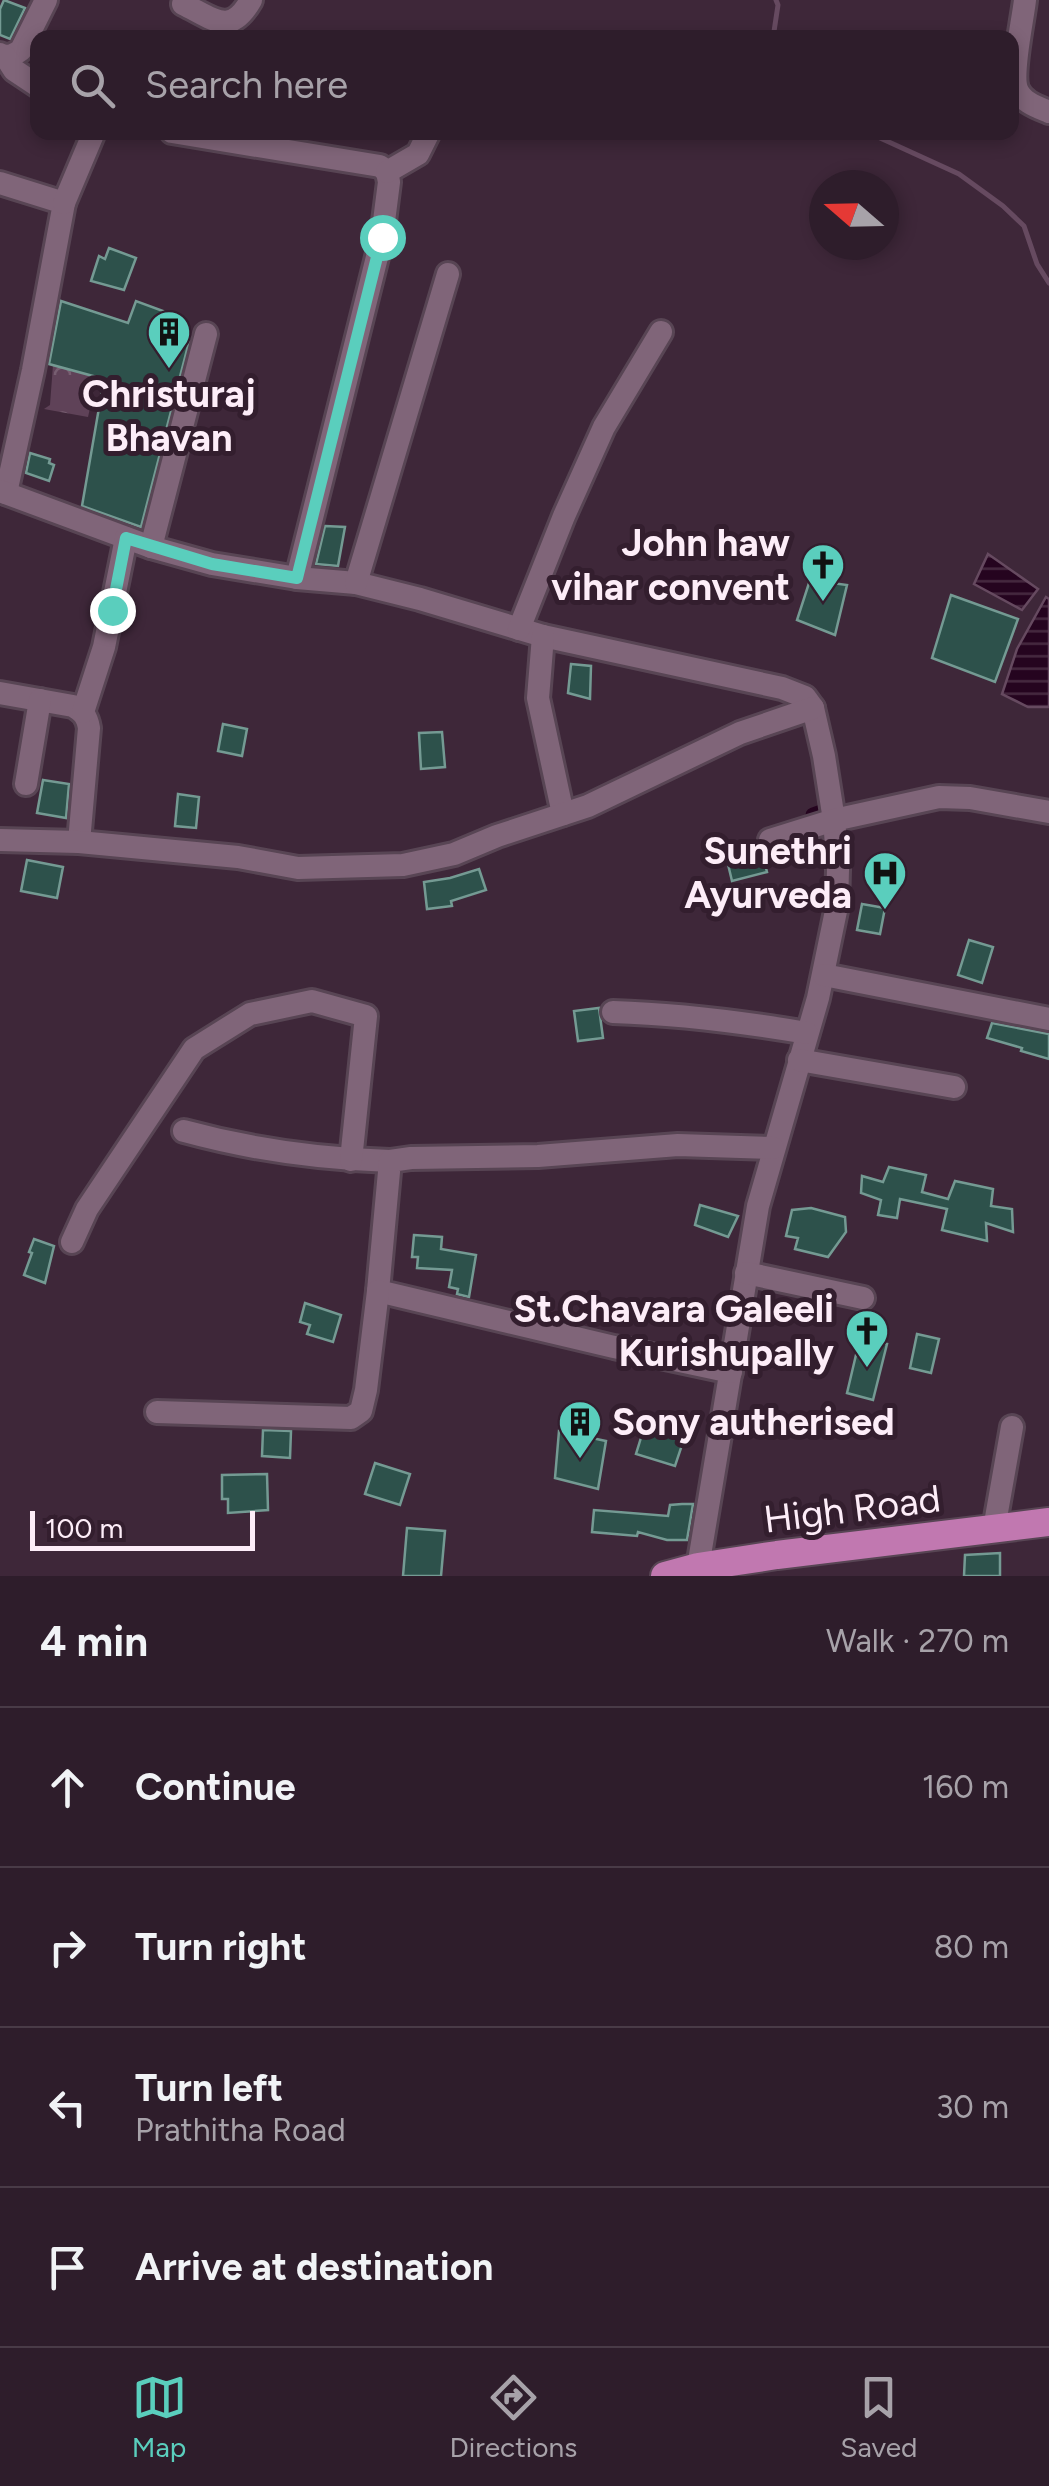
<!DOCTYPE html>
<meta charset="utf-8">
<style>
:root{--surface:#2e1d2b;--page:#3a2a37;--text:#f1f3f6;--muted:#a7a2a9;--line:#493b47;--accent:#5acebd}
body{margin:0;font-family:Figtree,sans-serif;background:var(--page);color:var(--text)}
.compass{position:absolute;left:809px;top:170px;width:90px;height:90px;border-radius:50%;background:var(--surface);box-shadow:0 5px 15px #0003;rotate:290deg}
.scale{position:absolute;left:30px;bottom:25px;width:225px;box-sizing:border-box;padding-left:10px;border:5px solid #fdedf8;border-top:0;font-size:28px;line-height:35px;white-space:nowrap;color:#fdedf8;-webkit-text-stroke:8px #331e2e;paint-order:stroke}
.stop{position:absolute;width:30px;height:30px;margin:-22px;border:8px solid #5acebd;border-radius:50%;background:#fff}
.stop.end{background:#5acebd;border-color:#fff;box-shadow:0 2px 10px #0008}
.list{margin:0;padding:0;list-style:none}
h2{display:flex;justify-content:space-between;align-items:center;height:130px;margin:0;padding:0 40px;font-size:42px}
h2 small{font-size:32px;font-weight:400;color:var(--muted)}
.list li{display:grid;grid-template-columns:65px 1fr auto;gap:30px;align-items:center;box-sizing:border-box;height:160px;padding:0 40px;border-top:2px solid var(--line)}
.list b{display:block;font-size:38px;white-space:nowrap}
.list p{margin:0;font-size:32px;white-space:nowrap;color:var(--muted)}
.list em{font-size:32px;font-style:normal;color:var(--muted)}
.icon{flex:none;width:55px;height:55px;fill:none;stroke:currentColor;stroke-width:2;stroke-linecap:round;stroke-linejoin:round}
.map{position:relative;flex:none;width:1049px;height:1576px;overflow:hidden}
.search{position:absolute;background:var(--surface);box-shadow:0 5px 15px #0003;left:30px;right:30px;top:30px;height:110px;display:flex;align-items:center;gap:25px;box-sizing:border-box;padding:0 35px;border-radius:20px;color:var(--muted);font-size:38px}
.sheet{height:770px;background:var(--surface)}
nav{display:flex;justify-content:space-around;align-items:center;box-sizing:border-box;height:140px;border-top:2px solid var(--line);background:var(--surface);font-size:28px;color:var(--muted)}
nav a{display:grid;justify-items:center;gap:5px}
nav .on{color:var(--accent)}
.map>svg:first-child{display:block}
.forest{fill:url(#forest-crowns)}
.water{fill:url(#water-rules);stroke:#664a60;stroke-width:2.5}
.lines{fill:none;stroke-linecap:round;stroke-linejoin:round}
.stream{stroke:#664a60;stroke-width:5}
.canal{stroke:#25041f;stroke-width:15}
.building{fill:#2d514b;stroke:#749a93;stroke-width:2.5}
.minor-casing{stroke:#584554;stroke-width:28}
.major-casing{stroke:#584554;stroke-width:32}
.minor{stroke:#806579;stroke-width:22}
.major{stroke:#c178b0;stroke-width:28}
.route{stroke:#5acebd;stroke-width:12}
.labels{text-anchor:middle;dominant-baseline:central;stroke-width:10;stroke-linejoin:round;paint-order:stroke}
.poi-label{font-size:38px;font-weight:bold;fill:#fdedf8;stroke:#331e2e;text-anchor:end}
.street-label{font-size:38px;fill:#fdedf8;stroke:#331e2e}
</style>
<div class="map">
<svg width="1049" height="1576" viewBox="0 0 1049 1576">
<defs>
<pattern id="forest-crowns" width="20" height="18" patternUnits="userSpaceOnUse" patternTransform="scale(2.5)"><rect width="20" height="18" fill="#5f4258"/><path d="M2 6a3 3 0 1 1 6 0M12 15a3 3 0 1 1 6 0" fill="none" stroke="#775e71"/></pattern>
<pattern id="water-rules" width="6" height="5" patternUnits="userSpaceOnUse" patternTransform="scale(2.5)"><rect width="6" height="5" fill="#25041f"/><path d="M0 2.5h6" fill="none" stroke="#462940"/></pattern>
</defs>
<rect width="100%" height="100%" fill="#3e2739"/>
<polygon class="forest" points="53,365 97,377 88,417 44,409 50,405"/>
<g class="water">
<polygon points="988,554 1038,589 1022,610 974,584"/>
<polygon points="1046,597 1049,599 1049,707 1028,707 1002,694 1017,649"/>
</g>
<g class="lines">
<g class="stream">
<polyline points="773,38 778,5 776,0"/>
<polyline points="867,132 959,174 1003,206 1024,226 1037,264 1049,283"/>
</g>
<polyline class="canal" points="813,815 824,811"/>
</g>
<g class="building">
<polygon points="4,0 25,8 10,39 0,35 0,9"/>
<polygon points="109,248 136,258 124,290 91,281 99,256 105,259"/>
<polygon points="61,301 128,323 136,301 163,311 155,332 190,338 141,527 82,506 104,379 49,364"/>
<polygon points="30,453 50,459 49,463 54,465 49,481 26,473"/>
<polygon points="325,526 345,527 338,566 316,564"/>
<polygon points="810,580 847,585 835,635 797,620"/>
<polygon points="951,595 1018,619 995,682 932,658"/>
<polygon points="571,664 591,666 590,699 568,693"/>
<polygon points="223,724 247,729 242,756 218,751"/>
<polygon points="442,732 445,767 421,769 419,733"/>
<polygon points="43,780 69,784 66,818 37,813"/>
<polygon points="178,794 199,797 196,828 175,826"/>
<polygon points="758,848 762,852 767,872 732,881 726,856"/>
<polygon points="27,860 63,867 57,898 21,891"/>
<polygon points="479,869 486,890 451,901 452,906 427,909 424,882 450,878"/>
<polygon points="862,904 885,908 880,934 857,930"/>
<polygon points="969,940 993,947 982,983 958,975"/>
<polygon points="599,1008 603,1038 578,1041 574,1011"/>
<polygon points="992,1023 1049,1034 1049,1059 1021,1051 1022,1048 987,1038"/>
<polygon points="889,1167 926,1175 922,1192 948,1199 955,1181 993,1189 991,1206 1012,1209 1013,1232 986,1223 987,1241 942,1230 947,1209 900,1199 897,1218 878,1215 881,1200 861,1193 862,1176 883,1182"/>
<polygon points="700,1205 738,1216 728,1237 695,1225"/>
<polygon points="811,1208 845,1217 846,1232 828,1257 795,1249 798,1238 786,1236 792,1210"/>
<polygon points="414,1235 442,1237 441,1249 476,1255 469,1297 457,1294 458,1289 449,1287 452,1270 417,1268 418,1257 412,1257"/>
<polygon points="34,1239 54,1246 45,1283 24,1275 32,1253 29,1252"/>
<polygon points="305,1303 341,1315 333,1342 307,1334 310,1325 300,1322"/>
<polygon points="917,1334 939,1339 931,1373 910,1368"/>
<polygon points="860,1338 887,1344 873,1400 847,1393"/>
<polygon points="644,1428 672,1437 674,1432 685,1436 675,1466 636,1454"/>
<polygon points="263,1430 291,1431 290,1458 262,1456"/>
<polygon points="559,1431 606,1441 598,1489 555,1478"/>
<polygon points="375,1463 410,1474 400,1505 365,1494"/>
<polygon points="267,1474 268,1510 228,1513 228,1499 222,1499 222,1475"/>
<polygon points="682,1504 693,1504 687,1540 667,1540 638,1532 637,1536 592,1532 594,1510 668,1516 670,1505"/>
<polygon points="407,1528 445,1531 441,1576 403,1576"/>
<polygon points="1000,1553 1000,1576 964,1576 965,1555"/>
</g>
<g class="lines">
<g class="minor-casing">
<g id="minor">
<path d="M1025 0C1023 19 1011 73 1017 89 1022 102 1037 107 1049 112"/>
<path d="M183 4C214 19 230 37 251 0"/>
<path d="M0 54C8 58 14 55 21 50L46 0"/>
<polyline points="5,56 14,70 38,86"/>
<polyline points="172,132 380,166 387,172 389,182 382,237 297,578"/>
<polyline points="387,172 418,154 429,132"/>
<polyline points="0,183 64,203 33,370 6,493"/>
<polyline points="64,203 94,132"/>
<polyline points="0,491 151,547 212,564 297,578 356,583 420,599 543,636 782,688 805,697 813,708 824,756 834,820 838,870 837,906 818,998 758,1206 698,1567"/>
<polyline points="151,547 206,334"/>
<polyline points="356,583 448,274"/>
<polyline points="519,629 564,516 604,427 661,332"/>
<polyline points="543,636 538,698 563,814"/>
<path d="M0 693 73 706C83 712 87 716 89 728L79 842"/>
<polyline points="83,712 104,647 126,538"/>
<polyline points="26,784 40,700"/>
<polyline points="0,840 79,842 238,857 298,868 403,865 454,854 497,836 588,806 740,733 813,708"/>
<polyline points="770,840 834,820 939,797 970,798 1049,812"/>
<polyline points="824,975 1049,1019"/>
<path d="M613 1012C679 1014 742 1022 807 1033"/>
<polyline points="799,1060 954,1087"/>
<path d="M184 1131C250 1149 321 1159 390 1161"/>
<polyline points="72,1242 87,1209 194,1049 250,1014 312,1001 366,1016 351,1160"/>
<polyline points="746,1273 863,1298"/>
<polyline points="731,1372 614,1347 378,1291 390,1161 411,1158 538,1156 678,1145 773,1148"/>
<polyline points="157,1412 351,1418 361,1411 366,1390 378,1291"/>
<polyline points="994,1529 1012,1427"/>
</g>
</g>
<g class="major-casing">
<polyline id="major" points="665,1576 698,1567 777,1555 1049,1522"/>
</g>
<use href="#minor" class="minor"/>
<use href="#major" class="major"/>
</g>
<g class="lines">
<polyline class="route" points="112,610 126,538 212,564 297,578 382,237"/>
</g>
<defs>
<g id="building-pin" transform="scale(2.25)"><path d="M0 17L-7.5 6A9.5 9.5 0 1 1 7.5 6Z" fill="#5acebd" stroke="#331e2e"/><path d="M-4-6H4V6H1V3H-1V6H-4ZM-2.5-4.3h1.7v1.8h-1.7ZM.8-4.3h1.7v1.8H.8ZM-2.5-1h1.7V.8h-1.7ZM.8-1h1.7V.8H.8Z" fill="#111"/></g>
<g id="church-pin" transform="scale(2.25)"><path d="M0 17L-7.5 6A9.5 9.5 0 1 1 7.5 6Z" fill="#5acebd" stroke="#331e2e"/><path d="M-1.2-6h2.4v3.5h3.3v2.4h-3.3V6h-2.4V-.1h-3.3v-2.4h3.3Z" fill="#111"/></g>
<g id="hospital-pin" transform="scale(2.25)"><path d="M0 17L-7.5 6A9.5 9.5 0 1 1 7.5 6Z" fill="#5acebd" stroke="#331e2e"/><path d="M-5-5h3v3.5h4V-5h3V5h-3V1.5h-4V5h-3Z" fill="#111"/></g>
</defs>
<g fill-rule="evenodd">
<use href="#building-pin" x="169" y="332"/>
<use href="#church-pin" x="823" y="565"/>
<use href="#hospital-pin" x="885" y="873"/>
<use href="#church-pin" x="867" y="1331"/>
<use href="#building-pin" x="580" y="1422"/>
</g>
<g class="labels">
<g class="poi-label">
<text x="169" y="394" text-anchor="middle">Christuraj<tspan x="169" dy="44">Bhavan</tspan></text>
<text x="790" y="543">John haw<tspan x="790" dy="44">vihar convent</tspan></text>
<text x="852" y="851">Sunethri<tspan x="852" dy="44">Ayurveda</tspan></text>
<text x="834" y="1309">St.Chavara Galeeli<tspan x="834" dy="44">Kurishupally</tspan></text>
<text x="612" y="1422" text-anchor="start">Sony autherised</text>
</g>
<g class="street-label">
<text transform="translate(852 1509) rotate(-7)">High Road</text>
</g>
</g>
</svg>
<svg class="compass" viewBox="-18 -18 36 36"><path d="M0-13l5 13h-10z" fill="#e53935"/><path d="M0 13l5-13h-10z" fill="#a7a2a9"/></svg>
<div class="scale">100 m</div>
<div class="stop" style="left:382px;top:237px"></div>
<div class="stop end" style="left:112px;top:610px"></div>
<div class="search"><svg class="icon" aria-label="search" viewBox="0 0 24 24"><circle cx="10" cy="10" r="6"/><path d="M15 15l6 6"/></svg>Search here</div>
</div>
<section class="sheet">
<h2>4 min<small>Walk · 270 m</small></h2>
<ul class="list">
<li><svg class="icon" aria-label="ahead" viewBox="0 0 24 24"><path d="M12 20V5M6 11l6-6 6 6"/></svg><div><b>Continue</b></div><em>160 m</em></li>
<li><svg class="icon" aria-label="right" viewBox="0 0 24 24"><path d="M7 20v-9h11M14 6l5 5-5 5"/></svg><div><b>Turn right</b></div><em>80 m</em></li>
<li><svg class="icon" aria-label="left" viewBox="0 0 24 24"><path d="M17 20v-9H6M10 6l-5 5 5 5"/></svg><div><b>Turn left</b><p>Prathitha Road</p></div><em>30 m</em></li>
<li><svg class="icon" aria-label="arrive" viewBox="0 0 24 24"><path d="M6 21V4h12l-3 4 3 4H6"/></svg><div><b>Arrive at destination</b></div></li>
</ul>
</section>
<nav>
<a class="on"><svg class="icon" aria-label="map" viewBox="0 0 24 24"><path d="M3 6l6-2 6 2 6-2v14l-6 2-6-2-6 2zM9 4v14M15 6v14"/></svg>Map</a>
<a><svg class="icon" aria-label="directions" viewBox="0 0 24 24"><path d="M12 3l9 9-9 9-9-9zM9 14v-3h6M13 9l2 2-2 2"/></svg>Directions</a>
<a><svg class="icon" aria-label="saved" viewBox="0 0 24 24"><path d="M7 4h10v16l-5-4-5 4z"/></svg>Saved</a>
</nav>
